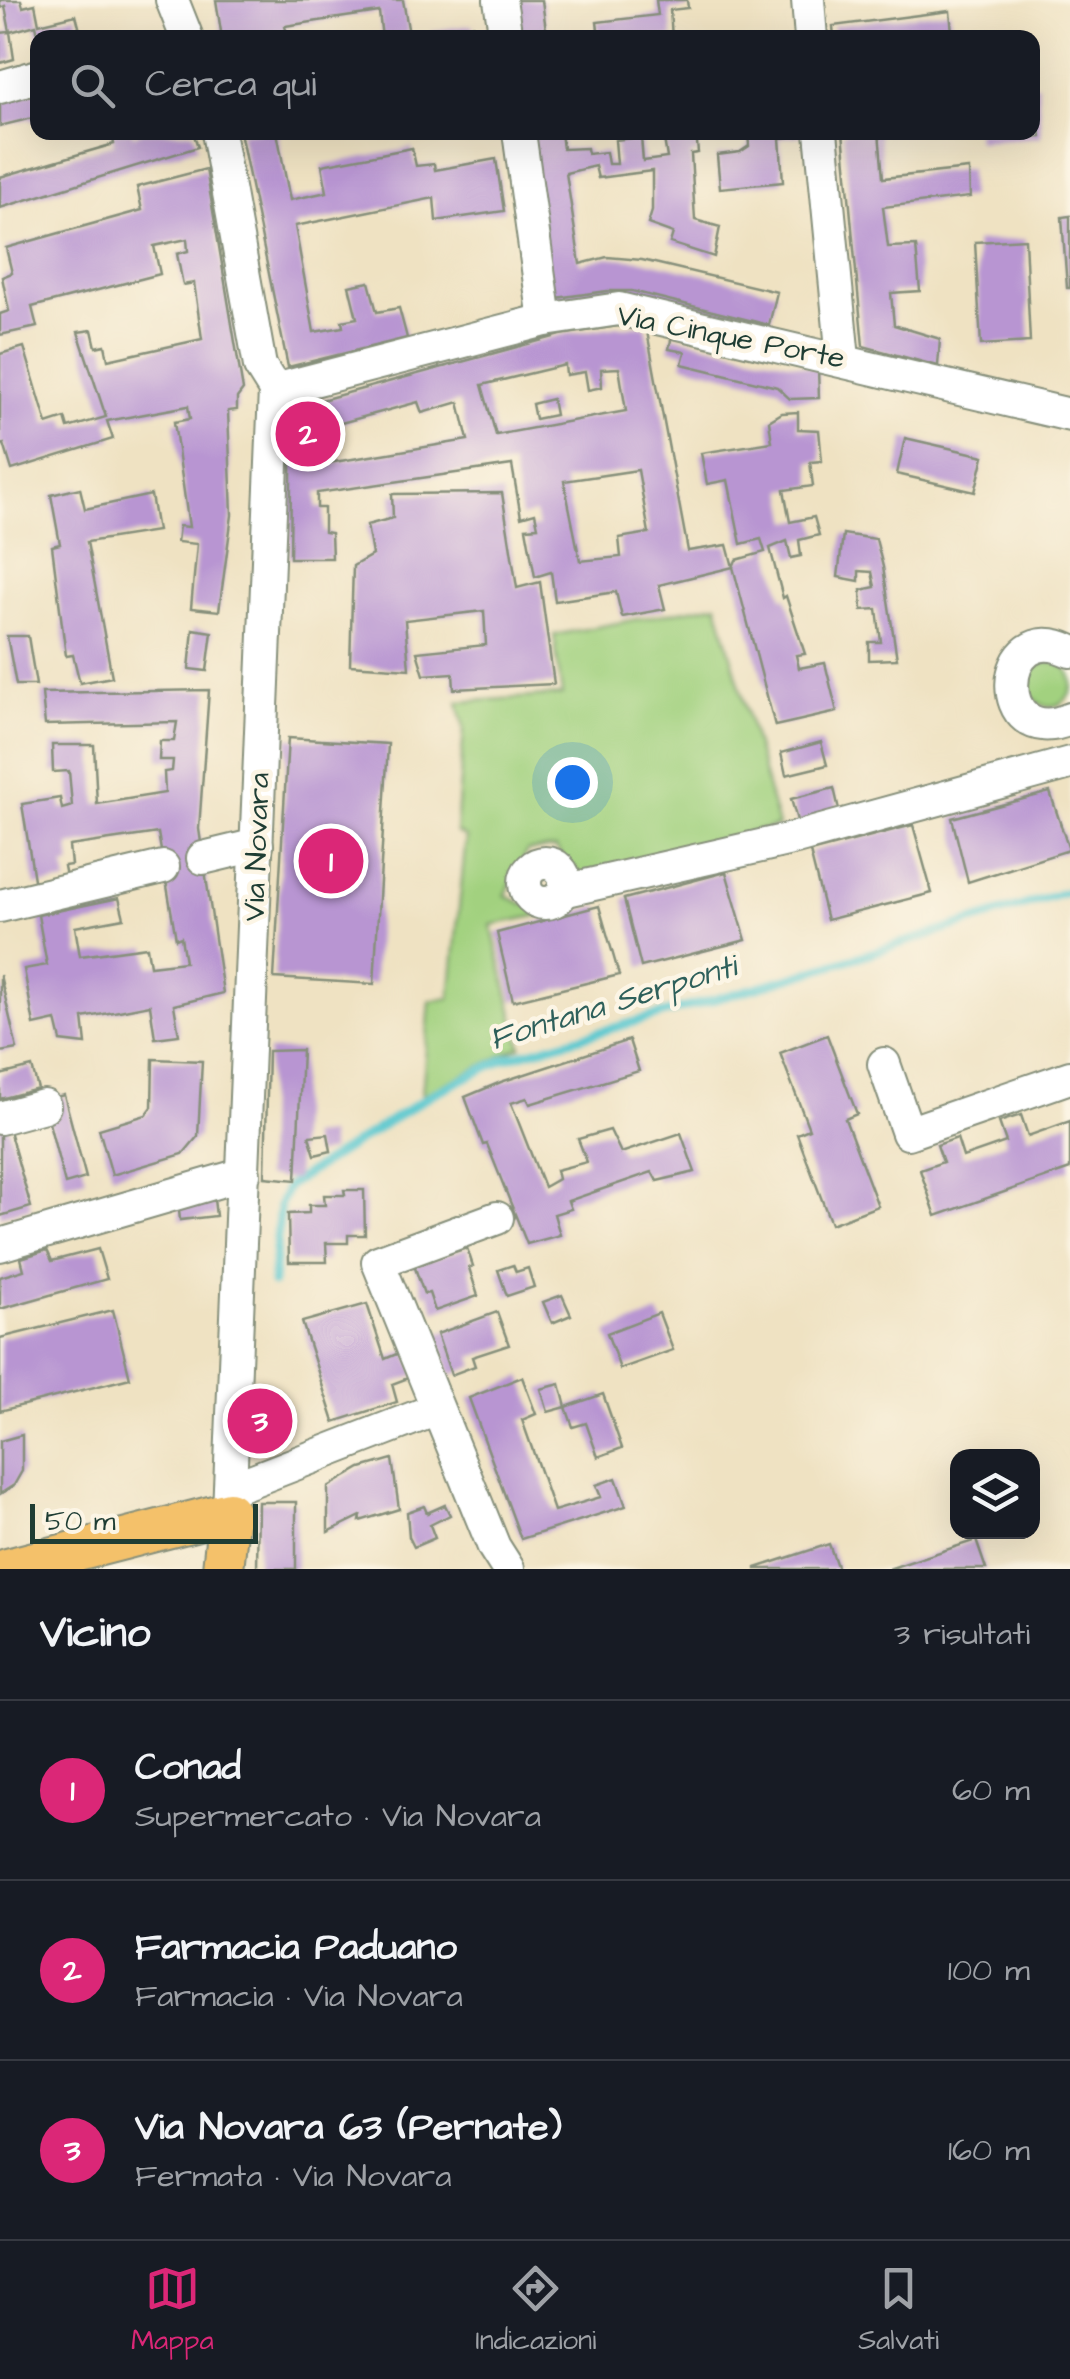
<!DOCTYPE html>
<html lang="it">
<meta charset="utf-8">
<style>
:root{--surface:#171b24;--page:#242831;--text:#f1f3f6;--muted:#9ea1a6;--line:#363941;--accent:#db2777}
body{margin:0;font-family:"Architects Daughter",sans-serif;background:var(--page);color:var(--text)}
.controls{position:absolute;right:30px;bottom:30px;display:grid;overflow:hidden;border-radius:20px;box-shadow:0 10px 40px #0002}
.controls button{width:90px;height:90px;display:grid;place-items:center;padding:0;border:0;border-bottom:2px solid var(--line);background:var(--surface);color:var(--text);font:50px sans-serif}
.scale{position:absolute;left:30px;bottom:25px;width:228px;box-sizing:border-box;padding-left:10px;border:5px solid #1f3d34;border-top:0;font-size:28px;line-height:35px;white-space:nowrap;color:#1f3d34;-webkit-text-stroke:8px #fcf5e5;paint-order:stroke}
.you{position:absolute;left:572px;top:782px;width:35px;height:35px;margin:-25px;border:8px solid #fff;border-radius:50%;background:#1a73e8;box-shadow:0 0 0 15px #1a73e833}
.badge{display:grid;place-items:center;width:65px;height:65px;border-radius:50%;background:var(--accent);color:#fff;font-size:32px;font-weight:700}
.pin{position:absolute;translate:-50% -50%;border:5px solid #fff;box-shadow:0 2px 10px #0006}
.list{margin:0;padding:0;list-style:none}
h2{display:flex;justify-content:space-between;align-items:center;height:130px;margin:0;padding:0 40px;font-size:42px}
h2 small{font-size:32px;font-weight:400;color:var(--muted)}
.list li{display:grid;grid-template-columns:65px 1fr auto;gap:30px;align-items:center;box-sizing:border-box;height:180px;padding:0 40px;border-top:2px solid var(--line)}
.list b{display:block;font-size:38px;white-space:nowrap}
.list p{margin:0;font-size:32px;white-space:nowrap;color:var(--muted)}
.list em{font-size:32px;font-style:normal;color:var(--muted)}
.icon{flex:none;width:55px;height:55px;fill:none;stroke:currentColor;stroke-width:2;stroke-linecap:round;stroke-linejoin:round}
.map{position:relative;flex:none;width:1070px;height:1569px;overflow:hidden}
.search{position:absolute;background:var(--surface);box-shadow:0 10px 40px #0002;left:30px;right:30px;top:30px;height:110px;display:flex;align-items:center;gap:25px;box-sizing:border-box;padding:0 35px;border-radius:20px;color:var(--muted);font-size:38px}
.sheet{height:670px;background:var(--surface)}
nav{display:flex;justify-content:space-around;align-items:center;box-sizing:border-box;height:140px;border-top:2px solid var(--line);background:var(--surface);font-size:28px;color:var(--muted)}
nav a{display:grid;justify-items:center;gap:5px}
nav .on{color:var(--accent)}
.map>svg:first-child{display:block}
.green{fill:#a2d17f;stroke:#60875a;stroke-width:2.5}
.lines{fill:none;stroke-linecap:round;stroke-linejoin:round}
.stream{stroke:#5bc8cf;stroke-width:9}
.building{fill:#b895d2;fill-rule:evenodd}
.minor-casing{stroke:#87907b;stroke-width:36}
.major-casing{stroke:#87907b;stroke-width:44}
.minor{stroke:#fff;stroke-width:32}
.major{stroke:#f4c16b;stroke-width:40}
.labels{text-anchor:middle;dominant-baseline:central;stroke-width:9;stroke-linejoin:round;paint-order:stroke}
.street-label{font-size:30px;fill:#1f3d34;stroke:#fcf5e5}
.water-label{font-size:32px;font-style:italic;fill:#2e605b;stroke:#fcf5e5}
</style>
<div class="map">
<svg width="1070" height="1569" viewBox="0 0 1070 1569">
<rect width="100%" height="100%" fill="#fcf5e5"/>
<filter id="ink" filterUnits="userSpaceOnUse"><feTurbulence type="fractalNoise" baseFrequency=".01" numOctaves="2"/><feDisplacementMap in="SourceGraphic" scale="20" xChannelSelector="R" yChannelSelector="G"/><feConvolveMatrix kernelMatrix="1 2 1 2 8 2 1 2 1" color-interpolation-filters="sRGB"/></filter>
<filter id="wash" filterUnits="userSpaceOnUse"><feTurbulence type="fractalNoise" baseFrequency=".0048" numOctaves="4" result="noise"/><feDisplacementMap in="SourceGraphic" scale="40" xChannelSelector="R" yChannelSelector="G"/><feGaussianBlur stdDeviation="2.25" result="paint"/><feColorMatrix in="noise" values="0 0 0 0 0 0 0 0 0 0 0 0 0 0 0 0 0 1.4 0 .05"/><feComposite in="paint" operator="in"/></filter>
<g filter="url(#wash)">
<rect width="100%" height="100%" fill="#efe2c2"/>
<g class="green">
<polygon points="717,604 778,826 576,878 556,848 527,851 505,896 547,914 491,925 521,1046 422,1095 430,1001 450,998 466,837 456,832 464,728 458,702 562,695 554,635"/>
<circle cx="1050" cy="684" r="22"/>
</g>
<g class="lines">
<polyline class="stream" points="273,1283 280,1204 288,1186 432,1094 504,1059 793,977 1070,891"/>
</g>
<g id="blocks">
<g class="building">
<polygon points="0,0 21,0 23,7 35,4 39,24 76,15 82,38 39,38 36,25 10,32 14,59 0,63 0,33 10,32 5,6 0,8"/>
<polygon points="216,0 403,0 409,34 382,38 379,12 285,26 288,38 222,38"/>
<polygon points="507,0 542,0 547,38 513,38"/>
<polygon points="656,0 687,0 688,8 670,10 672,38 599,38 597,22 658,15"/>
<polygon points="950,11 952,33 919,38 834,38 833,26"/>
<polygon points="472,25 474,38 432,38 431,31"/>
<polygon points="1032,85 1038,85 1041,137 977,141 976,132 1032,132"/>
<polygon points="38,90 38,119 32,121 32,118 0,126 0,102"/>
<polygon points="112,132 132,132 133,136 142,132 193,132 198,147 0,208 0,177 114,144"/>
<polygon points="240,132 277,132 290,200 327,192 322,165 412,148 416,166 434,164 435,170 496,159 504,211 436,221 434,198 295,226 314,332 343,327 342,321 357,318 349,286 369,282 377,312 399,308 407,338 288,367"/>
<polygon points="526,132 561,132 563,149 587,148 588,154 606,152 608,164 617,164 615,140 641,137 643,161 667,158 663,132 696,132 698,153 691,154 695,220 720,227 714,257 670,243 673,233 648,224 652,211 652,171 598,178 595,166 566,173 580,264 607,257 642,260 777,292 769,325 632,291 607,291 549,299"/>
<polygon points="748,132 807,132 807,135 780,138 783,182 720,188 717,155 740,152 749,146"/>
<polygon points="843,132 879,132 883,178 969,169 970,197 883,207 888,247 916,246 920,291 891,293 894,325 940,339 938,366 863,346"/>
<polygon points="206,169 243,390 237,398 237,410 228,411 232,515 219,611 191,608 197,544 177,542 179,526 189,527 174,422 190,419 188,406 107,421 113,439 12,470 4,444 0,445 0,354 24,347 47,424 65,418 68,428 106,417 78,332 92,330 96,347 105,345 108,360 202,339 194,283 183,285 177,254 188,251 187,239 154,246 160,274 32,307 37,327 0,335 0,314 9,311 2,277 12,273 6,248 142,210 137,187"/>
<polygon points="1070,216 1070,288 1067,288 1062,217"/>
<polygon points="1025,239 1030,342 981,345 975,242"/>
<path d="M618 326H646L688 551 727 545 733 567 736 560 765 552 761 539 741 544 728 480 707 484 701 453 772 442 769 421 782 413 798 412V429L819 430 822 461 810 462 813 486 784 490 790 522 814 517 819 535 799 540 801 556 791 558 787 541 770 548 783 598 786 596 805 654 796 655 799 668 825 663 837 712 775 726 733 567 659 585 665 609 622 617 616 592 555 601 551 572 535 577 526 528 538 527 535 513 521 517 512 465 317 493V508H324V532L331 533 332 558H290L292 408 561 335ZM565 365 566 375 585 372 588 390 602 387 601 369 619 368 626 411 496 435 482 385ZM418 402 422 413 459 402 468 440 322 464 319 429ZM638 470 649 533 619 538 621 557 580 561 564 481Z"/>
<polygon points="672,336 818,369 819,398 790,399 777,387 682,364 685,352 669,349"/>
<polygon points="552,399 555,415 535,419 532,404"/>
<polygon points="905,438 984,456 975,492 897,474"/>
<polygon points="80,488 85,509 151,495 157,531 87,542 112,677 80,683 73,655 66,656 52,546 60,544 51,495"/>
<polygon points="502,493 517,588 540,582 554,684 454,689 453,673 424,675 417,652 486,645 484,611 405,620 409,669 350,665 353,566 372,555 367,525 393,518 392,494"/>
<polygon points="843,534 876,539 883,567 897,659 869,660 869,642 881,642 877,609 862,610 861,590 875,587 872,572 859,571 859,581 838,577"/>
<polygon points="193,629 212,632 207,671 189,669"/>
<polygon points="7,636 28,636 36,685 16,685"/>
<polygon points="209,690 199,829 223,993 174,1005 179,1035 155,1038 150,1005 83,1018 86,1044 61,1041 56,1020 34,1025 24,969 47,965 38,915 119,898 124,918 75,927 80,956 147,947 150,966 185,962 181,937 176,939 158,833 69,846 71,865 64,866 67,882 35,886 22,804 60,798 62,809 72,806 69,771 53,772 52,745 94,745 97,804 165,793 164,772 172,771 173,760 159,760 160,741 174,741 177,722 45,725 42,693"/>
<polygon points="288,738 388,744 374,984 274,978"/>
<polygon points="821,742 827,765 786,775 781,753"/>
<polygon points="834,788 840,814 798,824 791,799"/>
<polygon points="1050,792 1069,850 968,882 952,818"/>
<polygon points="913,825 932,893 827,920 810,852"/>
<polygon points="726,872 746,940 641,967 624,899"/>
<polygon points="599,906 619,975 513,1001 497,933"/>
<polygon points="0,975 17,1049 0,1052"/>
<polygon points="827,1035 857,1114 845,1119 878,1206 831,1224 797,1134 809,1129 780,1053"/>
<polygon points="629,1040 639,1071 530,1104 527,1098 511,1103 544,1187 558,1179 556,1170 587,1162 578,1139 610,1130 621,1153 681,1133 695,1172 657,1181 652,1172 568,1201 571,1209 554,1214 560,1235 527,1244 487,1144 483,1145 465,1097 501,1082"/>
<polygon points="302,1050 296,1180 265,1177 268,1051"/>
<polygon points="153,1059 202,1061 198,1136 183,1154 112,1175 99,1129 146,1115 152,1107"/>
<polygon points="32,1067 38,1089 0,1099 0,1075"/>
<polygon points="64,1095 86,1178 65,1184 43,1100"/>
<polygon points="1021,1115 1028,1136 1070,1121 1070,1169 936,1216 920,1170 943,1162 937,1145 957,1138 963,1157 1006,1142 999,1122"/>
<polygon points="6,1120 31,1207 0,1216 0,1122"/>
<polygon points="328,1134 331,1151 315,1155 309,1136"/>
<polygon points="344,1190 364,1190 365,1235 348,1235 348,1243 326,1243 327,1262 289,1262 288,1214 309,1213 309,1205 325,1205 324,1195 345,1195"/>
<polygon points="213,1191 216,1216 180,1220 178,1201"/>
<polygon points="467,1248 473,1266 469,1268 478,1296 435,1311 429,1293 424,1294 414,1265"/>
<polygon points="98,1249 107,1279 0,1309 0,1277 24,1270 21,1258 47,1250 52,1261"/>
<polygon points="513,1265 516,1272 528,1268 534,1287 507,1296 498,1270"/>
<polygon points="562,1295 571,1315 552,1323 543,1302"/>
<polygon points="367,1304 385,1359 406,1350 416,1375 392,1384 397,1402 334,1422 302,1322"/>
<polygon points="113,1310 130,1378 0,1411 0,1338"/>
<polygon points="497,1312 509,1345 472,1357 475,1366 451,1375 437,1334"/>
<polygon points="659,1313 673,1350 620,1369 607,1333"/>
<polygon points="522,1377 536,1414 522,1420 554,1511 601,1497 596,1485 616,1478 626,1506 521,1539 469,1398"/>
<polygon points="560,1384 566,1407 548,1412 541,1389"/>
<polygon points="603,1394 622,1448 598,1457 586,1423 573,1427 566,1407"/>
<polygon points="22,1435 22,1471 14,1485 0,1494 0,1441"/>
<polygon points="392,1459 399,1509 360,1521 361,1516 328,1532 328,1487 361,1468"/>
<polygon points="258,1502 296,1502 296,1569 257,1569"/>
<polygon points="445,1505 450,1515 430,1525 435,1538 414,1547 409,1537 407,1512 424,1506 427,1513"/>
<polygon points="976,1540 986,1569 892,1569 891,1568"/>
<polygon points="829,1544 838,1569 756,1569 756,1568"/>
</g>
</g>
</g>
<g filter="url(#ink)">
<use href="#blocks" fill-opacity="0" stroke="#87907b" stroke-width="2.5"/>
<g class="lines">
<g class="minor-casing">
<g id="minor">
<polyline points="172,0 187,38"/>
<polyline points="500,0 506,38"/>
<polyline points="808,0 811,38"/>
<polyline points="0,87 38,76"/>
<polyline points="218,132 260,366 275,390 229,1512"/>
<polyline points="519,132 545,320"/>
<polyline points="821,132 843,359"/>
<polyline points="275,390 545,320 619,309 1070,415"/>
<path d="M1070 651C996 614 990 753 1070 719"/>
<polyline points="203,858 257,845"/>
<circle cx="545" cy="883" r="20"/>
<polyline points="563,891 796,838 1070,763"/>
<polyline points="0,906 163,867"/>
<polyline points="884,1064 908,1133 1070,1077"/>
<polyline points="0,1118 44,1106"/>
<polyline points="497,1218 378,1262 494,1547 508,1569"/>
<polyline points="0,1245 244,1174"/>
<polyline points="230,1489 437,1409"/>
</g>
</g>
<g class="major-casing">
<polyline id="major" points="7,1569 229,1512 223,1569"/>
</g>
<use href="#minor" class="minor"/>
<use href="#major" class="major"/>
</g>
</g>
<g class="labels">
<g class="street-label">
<text transform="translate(731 337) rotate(11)">Via Cinque Porte</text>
<text transform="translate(257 847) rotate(-88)">Via Novara</text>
</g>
<g class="water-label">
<text transform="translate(613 1003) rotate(-17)">Fontana Serponti</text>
</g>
</g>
</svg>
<div class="controls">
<button><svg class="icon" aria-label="layers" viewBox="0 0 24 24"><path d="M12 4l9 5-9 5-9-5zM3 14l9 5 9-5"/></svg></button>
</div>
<div class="scale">50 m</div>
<div class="you"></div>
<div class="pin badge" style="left:331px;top:861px">1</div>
<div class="pin badge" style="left:308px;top:434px">2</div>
<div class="pin badge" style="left:260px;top:1421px">3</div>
<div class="search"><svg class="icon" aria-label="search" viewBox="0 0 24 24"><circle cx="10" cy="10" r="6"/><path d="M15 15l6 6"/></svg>Cerca qui</div>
</div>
<section class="sheet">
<h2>Vicino<small>3 risultati</small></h2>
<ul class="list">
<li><span class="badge">1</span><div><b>Conad</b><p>Supermercato · Via Novara</p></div><em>60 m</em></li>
<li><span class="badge">2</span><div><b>Farmacia Paduano</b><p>Farmacia · Via Novara</p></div><em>100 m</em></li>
<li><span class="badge">3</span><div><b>Via Novara 63 (Pernate)</b><p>Fermata · Via Novara</p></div><em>160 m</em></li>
</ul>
</section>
<nav>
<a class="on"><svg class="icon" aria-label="map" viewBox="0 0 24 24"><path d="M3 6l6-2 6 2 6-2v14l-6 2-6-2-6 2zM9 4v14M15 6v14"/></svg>Mappa</a>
<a><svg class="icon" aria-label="directions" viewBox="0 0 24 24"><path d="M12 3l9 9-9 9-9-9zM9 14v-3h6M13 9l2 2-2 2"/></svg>Indicazioni</a>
<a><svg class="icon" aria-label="saved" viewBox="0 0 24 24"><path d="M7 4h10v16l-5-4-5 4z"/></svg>Salvati</a>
</nav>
